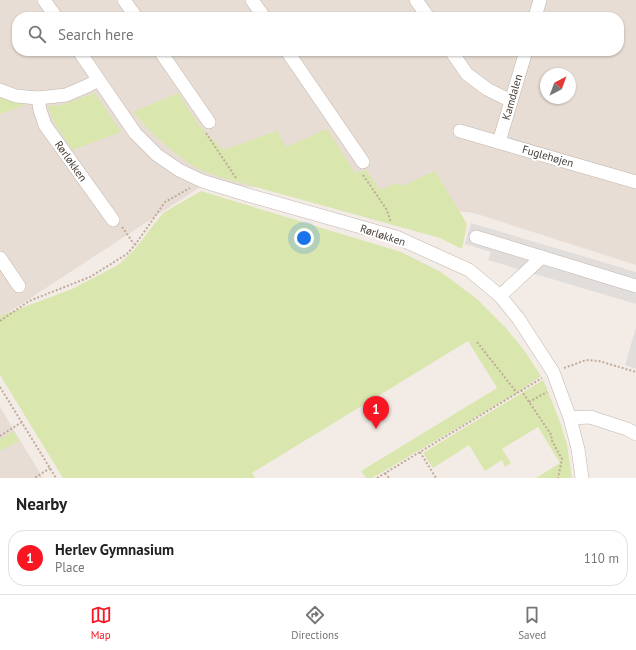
<!DOCTYPE html>
<meta charset="utf-8">
<style>
:root{--surface:#fff;--page:#f6f6f6;--text:#222;--muted:#767676;--line:#e0e0e0;--accent:#f91623}
body{margin:0;font-family:"PT Sans",sans-serif;background:var(--page);color:var(--text)}
.compass{position:absolute;left:540px;top:68px;width:36px;height:36px;border-radius:50%;background:var(--surface);box-shadow:0 1px 3px #0004;rotate:41deg}
.you{position:absolute;left:304px;top:238px;width:14px;height:14px;margin:-10px;border:3px solid #fff;border-radius:50%;background:#1a73e8;box-shadow:0 0 0 6px #1a73e833}
.badge{display:grid;place-items:center;width:26px;height:26px;border-radius:50%;background:var(--accent);color:#fff;font-size:13px;font-weight:700}
.pin{position:absolute;translate:-50% -33px;filter:drop-shadow(0 1px 2px #0008)}
.pin::after{content:'';position:absolute;top:21px;width:14px;height:12px;background:inherit;clip-path:polygon(0 0,100% 0,50% 100%)}
.list{margin:0;padding:0;list-style:none}
h2{display:flex;justify-content:space-between;align-items:center;height:52px;margin:0;padding:0 16px;font-size:17px}
h2 small{font-size:13px;font-weight:400;color:var(--muted)}
.list li{display:grid;grid-template-columns:26px 1fr auto;gap:12px;align-items:center;box-sizing:border-box;height:56px;margin:0 8px 8px;padding:0 8px;border:1px solid var(--line);border-radius:16px}
.list b{display:block;font-size:15px;white-space:nowrap}
.list p{margin:0;font-size:13px;white-space:nowrap;color:var(--muted)}
.list em{font-size:13px;font-style:normal;color:var(--muted)}
.icon{flex:none;width:22px;height:22px;fill:none;stroke:currentColor;stroke-width:2;stroke-linecap:round;stroke-linejoin:round}
.map{position:relative;flex:none;width:636px;height:478px;overflow:hidden}
.search{position:absolute;background:var(--surface);box-shadow:0 1px 3px #0004;left:12px;right:12px;top:12px;height:44px;display:flex;align-items:center;gap:10px;box-sizing:border-box;padding:0 14px;border-radius:16px;color:var(--muted);font-size:15px}
.sheet{height:116px;background:var(--surface)}
nav{display:flex;justify-content:space-around;align-items:center;box-sizing:border-box;height:56px;border-top:1px solid var(--line);background:var(--surface);font-size:11px;color:var(--muted)}
nav a{display:grid;justify-items:center;gap:2px}
nav .on{color:var(--accent)}
.map>svg:first-child{display:block}
.residential{fill:#e7ddd4;fill-rule:evenodd}
.green{fill:#d9e7ae}
.parking{fill:#e1dddb}
.lines{fill:none;stroke-linecap:round;stroke-linejoin:round}
.minor-casing{stroke:#c1b5ab;stroke-width:14}
.path{stroke:#c0aa9a;stroke-width:2;stroke-dasharray:2 2;stroke-linecap:butt}
.minor{stroke:#fff;stroke-width:13}
.labels{text-anchor:middle;dominant-baseline:central;stroke-width:4;stroke-linejoin:round;paint-order:stroke}
.street-label{font-size:11px;fill:#453c35;stroke:#fff}
</style>
<div class="map">
<svg width="636" height="478" viewBox="0 0 636 478">
<rect width="100%" height="100%" fill="#f3ece6"/>
<g class="residential">
<path d="M0 0H636V265L474 213 208 182 0 318ZM17 17H619V51H17ZM546 74H570V98H546Z"/>
<polygon points="0,407 43,478 0,478"/>
</g>
<g class="green">
<polygon points="95,93 121,132 72,150 54,122 48,106 61,105"/>
<path d="M178 93 198 124 223 150 277 131 286 147 327 129 355 173 366 170 380 190 396 183 402 186 435 171 467 224 462 249 440 238 223 178C214 175 204 172 197 168 172 153 151 133 133 112Z"/>
<polygon points="0,97 25,105 0,114"/>
<polygon points="201,191 401,252 441,272 477,299 505,327 524,350 541,376 517,393 372,478 366,478 361,471 497,388 468,341 252,473 255,478 63,478 0,375 0,316 72,289 118,265 134,250 163,213"/>
<polygon points="543,380 545,384 560,422 567,445 572,478 536,478 560,463 538,427 502,449 511,463 505,467 502,460 485,471 469,445 433,468 423,453"/>
<polygon points="13,431 19,441 0,451 0,439"/>
</g>
<g class="parking">
<polygon points="471,223 636,272 636,304 488,260 491,252 465,244"/>
<polygon points="636,327 636,369 625,365"/>
</g>
<g class="lines">
<g class="minor-casing">
<g id="minor">
<polyline points="44,0 56,17"/>
<polyline points="124,0 136,17"/>
<polyline points="252,0 264,17"/>
<polyline points="416,0 428,17"/>
<polyline points="535,17 540,0"/>
<polyline points="79,51 135,133 157,155 179,170 202,181 248,195 396,237 469,270 500,296 518,318 553,372 570,418 578,449 582,478"/>
<polyline points="160,51 209,122"/>
<polyline points="287,51 363,162"/>
<polyline points="451,51 467,74 487,89 511,101"/>
<polyline points="0,90 16,96 38,98 66,95 87,86 98,80"/>
<polyline points="38,98 40,110 45,125 113,220"/>
<polyline points="460,131 636,182"/>
<polyline points="499,142 526,51"/>
<polyline points="476,237 636,286"/>
<polyline points="0,258 19,286"/>
<polyline points="500,296 542,257"/>
<polyline points="570,418 590,417 627,429 636,434"/>
</g>
</g>
<g class="path">
<polyline points="206,133 236,178"/>
<polyline points="363,175 387,210 391,223"/>
<polyline points="122,227 134,244"/>
<polyline points="0,321 29,301 90,277 127,254 135,245 165,202 190,188"/>
<polyline points="477,342 517,393"/>
<polyline points="564,368 586,360 599,361 636,372"/>
<polyline points="0,387 56,478"/>
<polyline points="521,390 552,436 551,439 562,459 558,478"/>
<polyline points="529,402 547,392"/>
<polyline points="0,436 22,422"/>
<polyline points="420,452 436,478"/>
<polyline points="385,473 389,478"/>
<polyline points="36,478 36,477 50,468"/>
<polyline points="377,478 542,378"/>
</g>
<use href="#minor" class="minor"/>
</g>
<g class="labels">
<g class="street-label">
<text transform="translate(512 97) rotate(-74)">Kamdalen</text>
<text transform="translate(548 156) rotate(16)">Fuglehøjen</text>
<text transform="translate(71 161) rotate(55)">Rørløkken</text>
<text transform="translate(383 235) rotate(18)">Rørløkken</text>
</g>
</g>
</svg>
<svg class="compass" viewBox="-18 -18 36 36"><path d="M0-13l5 13h-10z" fill="#e53935"/><path d="M0 13l5-13h-10z" fill="#767676"/></svg>
<div class="you"></div>
<div class="pin badge" style="left:376px;top:429px">1</div>
<div class="search"><svg class="icon" aria-label="search" viewBox="0 0 24 24"><circle cx="10" cy="10" r="6"/><path d="M15 15l6 6"/></svg>Search here</div>
</div>
<section class="sheet">
<h2>Nearby<small></small></h2>
<ul class="list">
<li><span class="badge">1</span><div><b>Herlev Gymnasium</b><p>Place</p></div><em>110 m</em></li>
</ul>
</section>
<nav>
<a class="on"><svg class="icon" aria-label="map" viewBox="0 0 24 24"><path d="M3 6l6-2 6 2 6-2v14l-6 2-6-2-6 2zM9 4v14M15 6v14"/></svg>Map</a>
<a><svg class="icon" aria-label="directions" viewBox="0 0 24 24"><path d="M12 3l9 9-9 9-9-9zM9 14v-3h6M13 9l2 2-2 2"/></svg>Directions</a>
<a><svg class="icon" aria-label="saved" viewBox="0 0 24 24"><path d="M7 4h10v16l-5-4-5 4z"/></svg>Saved</a>
</nav>
